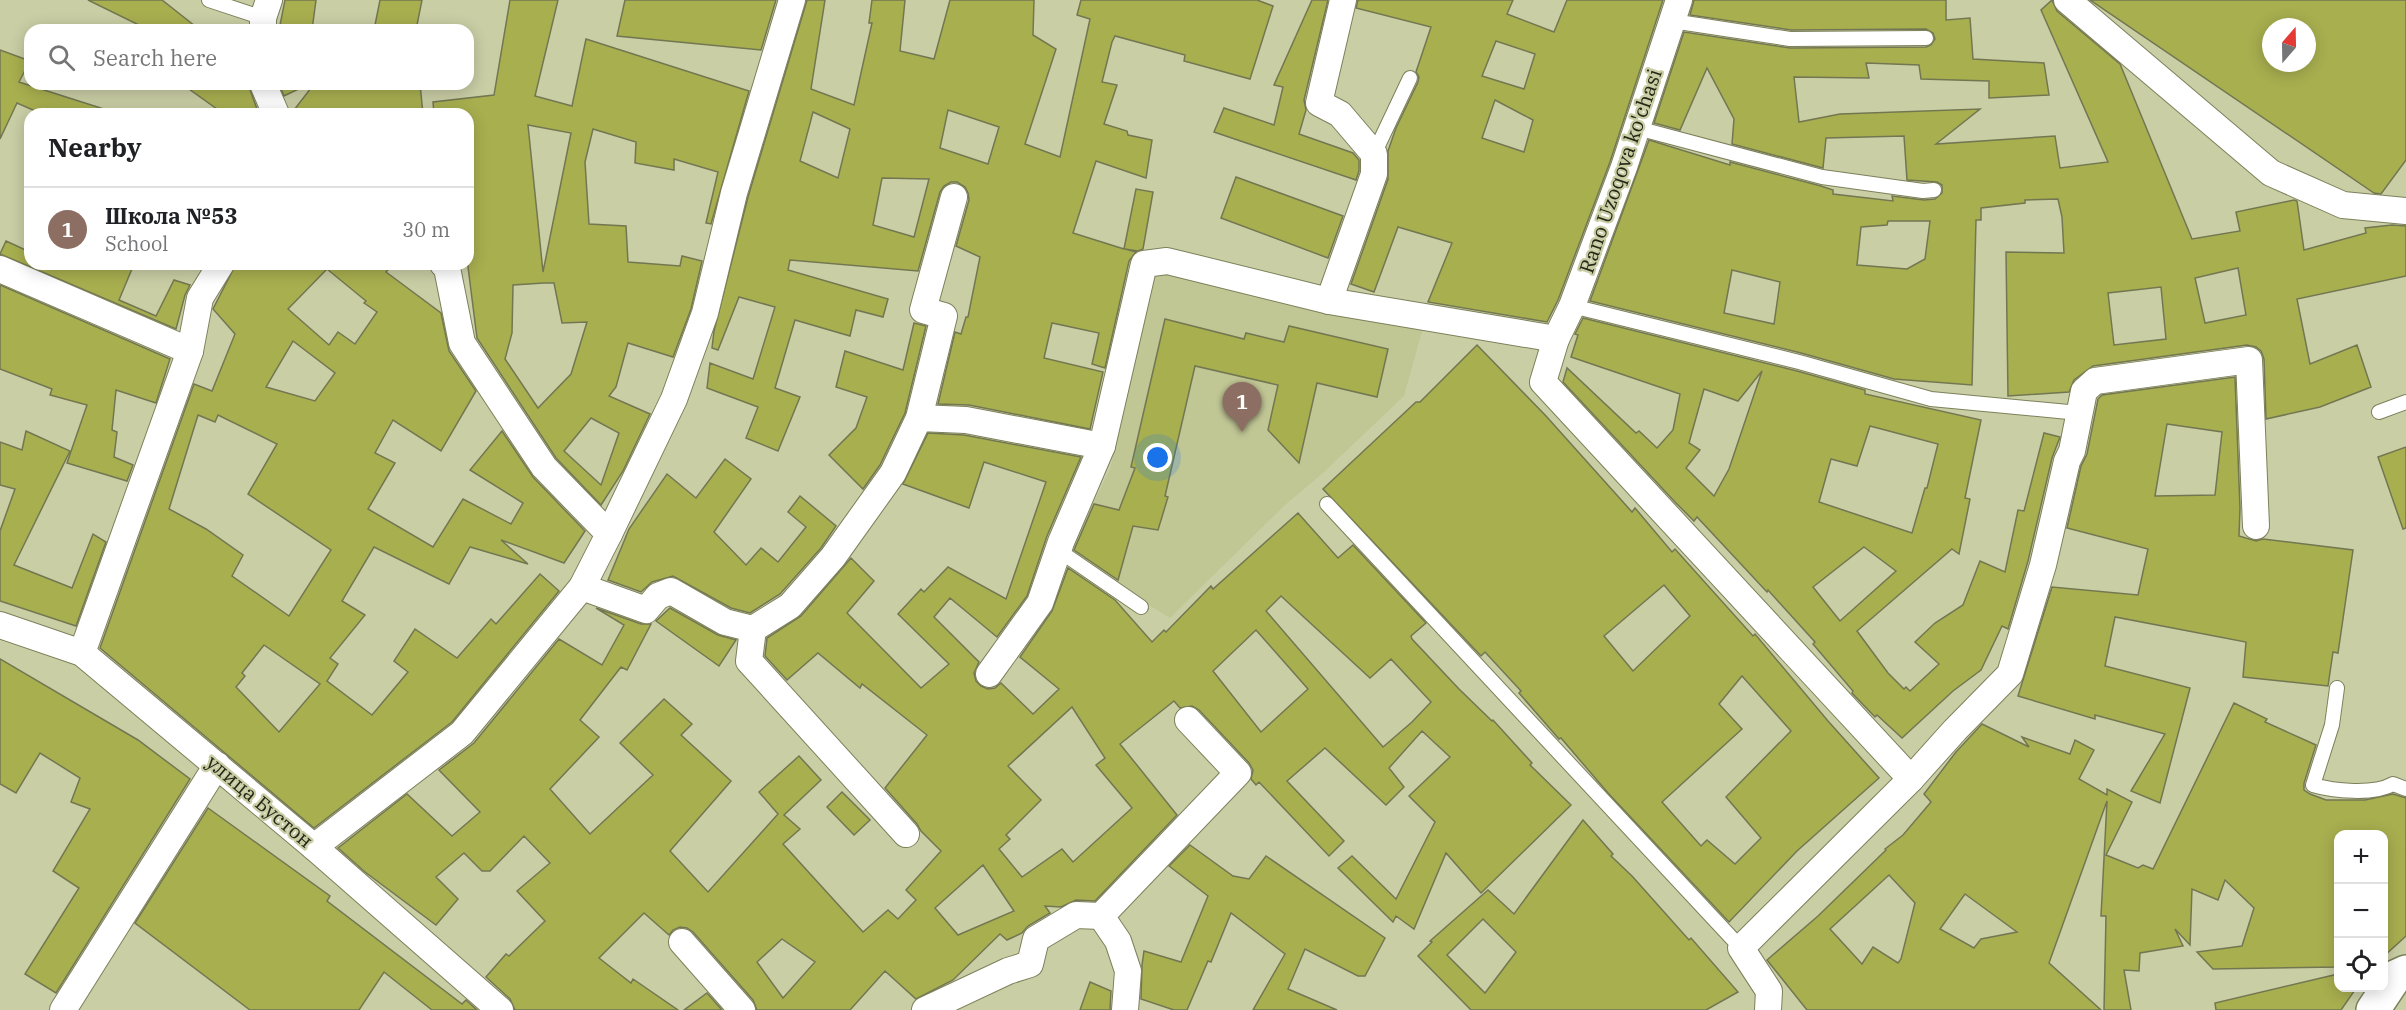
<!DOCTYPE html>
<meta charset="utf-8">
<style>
:root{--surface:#fff;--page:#f6f6f6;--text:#202124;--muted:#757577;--line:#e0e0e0;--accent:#d93025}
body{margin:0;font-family:"IBM Plex Serif",serif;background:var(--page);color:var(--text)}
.controls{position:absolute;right:18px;bottom:18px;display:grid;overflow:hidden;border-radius:12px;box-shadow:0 3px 15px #0003}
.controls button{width:54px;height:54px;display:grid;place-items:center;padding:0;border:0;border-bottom:2px solid var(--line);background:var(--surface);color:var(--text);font:30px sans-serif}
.compass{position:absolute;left:2262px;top:18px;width:54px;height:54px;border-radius:50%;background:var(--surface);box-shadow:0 3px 15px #0003;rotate:20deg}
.you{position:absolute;left:1158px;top:458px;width:21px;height:21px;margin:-15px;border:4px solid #fff;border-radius:50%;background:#1a73e8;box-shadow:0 0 0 9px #1a73e833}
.badge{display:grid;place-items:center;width:39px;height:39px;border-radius:50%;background:var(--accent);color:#fff;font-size:20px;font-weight:700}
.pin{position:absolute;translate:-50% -50px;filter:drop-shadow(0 2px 3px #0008)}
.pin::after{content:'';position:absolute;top:32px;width:21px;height:18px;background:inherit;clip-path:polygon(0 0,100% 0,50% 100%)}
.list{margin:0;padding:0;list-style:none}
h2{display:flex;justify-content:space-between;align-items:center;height:78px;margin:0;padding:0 24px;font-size:26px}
h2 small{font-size:20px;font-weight:400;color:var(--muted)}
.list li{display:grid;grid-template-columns:39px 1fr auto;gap:18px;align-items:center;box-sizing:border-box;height:84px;padding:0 24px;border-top:2px solid var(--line)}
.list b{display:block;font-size:22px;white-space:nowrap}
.list p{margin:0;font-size:20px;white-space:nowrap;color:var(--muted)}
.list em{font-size:20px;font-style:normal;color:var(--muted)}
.icon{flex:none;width:33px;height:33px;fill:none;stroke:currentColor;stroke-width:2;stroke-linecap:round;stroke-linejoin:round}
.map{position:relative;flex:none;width:2406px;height:1010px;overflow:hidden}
.search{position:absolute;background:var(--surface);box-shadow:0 3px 15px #0003;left:24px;top:24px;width:450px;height:66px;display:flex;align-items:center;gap:15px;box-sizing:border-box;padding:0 21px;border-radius:18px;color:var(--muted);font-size:22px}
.panel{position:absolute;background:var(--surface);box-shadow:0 3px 15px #0003;left:24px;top:108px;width:450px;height:162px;border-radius:18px}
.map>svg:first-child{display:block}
.built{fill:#c1c695}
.building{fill:#a8af4f;stroke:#737751;stroke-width:1.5;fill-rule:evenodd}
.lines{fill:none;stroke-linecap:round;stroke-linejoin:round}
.lane-casing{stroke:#7d815a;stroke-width:16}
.street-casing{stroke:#7d815a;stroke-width:28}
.secondary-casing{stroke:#7d815a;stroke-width:36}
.lane{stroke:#fff;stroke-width:14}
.street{stroke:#fff;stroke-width:26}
.secondary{stroke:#fff;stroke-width:33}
.labels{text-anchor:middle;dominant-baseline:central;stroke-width:4.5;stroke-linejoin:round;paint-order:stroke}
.street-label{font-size:20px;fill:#252717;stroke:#cacea5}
</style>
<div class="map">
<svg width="2406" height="1010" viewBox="0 0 2406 1010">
<rect width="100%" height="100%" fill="#cacea5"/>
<polygon class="built" points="1157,269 1424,324 1404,396 1323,473 1285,505 1170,618 1068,555 1110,469"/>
<g class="building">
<polygon points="88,0 162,0 200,30 149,30"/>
<polygon points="285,0 316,0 312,30 279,30"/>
<polygon points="380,0 422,0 416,30 374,30"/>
<path d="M510 0H558L535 96 572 106 586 39 749 91 711 224 706 223 718 172 674 159V170L635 163 636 142 593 129 585 162 589 224 626 226 628 262 680 266 682 256 702 261 691 309 673 357 628 343 616 387 609 396 650 414 623 471 601 505 556 458 477 338 468 267V114H434L433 102 494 95ZM528 125 571 133 543 272ZM544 283H554L562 323 587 322 571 374 538 408 505 359 512 333 513 285ZM591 418 619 433 601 485 564 451Z"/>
<polygon points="625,0 776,0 761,50 617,36"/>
<path d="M807 0H825L811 89 854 105 872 23H869L872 0H905L900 51 934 59 950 0H1034L1033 35 1056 49 1025 144 1060 157 1090 19 1077 15 1081 0H1257L1273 6 1250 79 1184 61 1185 55 1115 36 1112 42 1102 82 1117 85 1104 124 1127 131 1128 135 1152 140 1146 178 1096 161 1073 233 1124 249 1136 189 1153 192 1143 249 1138 251 1125 249 1136 252 1129 261 1105 368 1092 364 1099 333 1052 323 1044 358 1103 372 1090 429 969 405 938 404 955 332 961 334 966 317H968L980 257 956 246 969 200 968 193 965 187 957 182H951L944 186 940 192 918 271 790 260 788 270 888 299 883 317 856 310 850 336 795 320 775 388 800 397 778 451 746 438 758 407 707 388 710 363 753 379 775 307 739 297 718 350 712 348 714 331 748 197ZM948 110 999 127 988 164 940 148ZM813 112 850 129 838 178 800 161ZM882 178 929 179 914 237 873 225Z"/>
<polygon points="1312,0 1328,0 1304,100 1306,110 1299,134 1353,153 1359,160 1359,171 1356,180 1214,132 1224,108 1274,125 1283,87 1274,85"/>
<path d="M1358 0H1513L1507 14 1554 32 1567 0H1663L1610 162 1558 300 1547 322 1428 302 1452 243 1398 227 1374 292 1351 284 1388 179V151L1396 128 1418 82 1419 77 1416 72 1431 27 1356 8ZM1496 41 1535 54 1524 89 1482 76ZM1495 100 1533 120 1524 152 1482 138Z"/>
<path d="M1694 0H1946V20L1970 18 1973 59 2044 63 2049 95 1989 98V81L1921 79 1919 65 1866 63 1869 78 1794 77 1799 122 1840 114 1980 109 1936 144 2055 136 2060 168 2108 162 2041 10 2052 0 2057 11 2120 64 2192 239 2240 231 2236 212 2294 200 2297 201 2304 250 2366 233 2365 228 2392 225 2406 226V276L2297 299 2310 364 2357 345 2371 387 2320 407 2266 419 2264 359 2261 351 2256 347 2247 345 2093 366 2074 380 2069 392 2008 396 2006 252 2064 253 2062 217 2058 199 2025 200V203L1981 208V220H1976L1972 385 1894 379 1801 353 1590 301 1649 140 1730 165V162L1821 186 1833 190V194L1893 201 1892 196 1924 200 1935 199 1942 193V185L1937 182 1907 180 1904 136 1826 138 1823 168 1732 144 1734 119 1707 68 1680 130 1654 123 1684 32 1790 48 1926 47 1931 45 1935 39 1933 33 1926 29 1791 30 1690 15ZM1888 221H1930L1925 259 1907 269 1857 265 1861 227 1887 225ZM2238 268 2246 315 2205 323 2195 278ZM1732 270 1780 282 1774 324 1724 313ZM2161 287 2166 339 2114 345 2108 293Z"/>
<path d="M2090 0H2406V160L2381 194 2374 193ZM2271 27H2307V63H2271Z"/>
<polygon points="0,50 30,61 19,82 107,110 106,114 42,114 17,103 0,139"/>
<polygon points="182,84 248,84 257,109 247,114 224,114"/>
<polygon points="279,84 309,84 284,96"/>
<polygon points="314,84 420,84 423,114 291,114"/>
<polygon points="1236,177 1343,216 1328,258 1221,218"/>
<polygon points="6,241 30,252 30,264 134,264 119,300 156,316 174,280 190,285 185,295 176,329 0,254"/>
<path d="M236 264H393L386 272 441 313 449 351 476 391 441 451 393 420 375 453 395 463 368 509 433 547 463 499 511 524 523 503 470 470 502 431 533 477 585 531 564 563 501 540 528 564 470 547 449 584 374 547 342 601 365 615 330 658 338 664 327 681 372 715 408 672 394 661 415 629 457 658 491 619 496 624 540 574 559 591 452 722 314 828 100 648 194 384 212 391 235 334 213 309ZM327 269 366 301 364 303 377 312 355 344 338 332 329 345 288 309ZM293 341 335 373 315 401 266 387ZM198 415 215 422 218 415 277 444 248 494 331 550 289 616 232 576 243 555 206 529 169 509ZM264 645 320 684 279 732 236 687 245 676 242 673Z"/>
<polygon points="0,285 170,359 156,403 116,390 112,430 117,432 114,457 133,465 127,481 67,463 87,405 50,395 52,389 0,369"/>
<path d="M1583 318 1797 371 1865 390V394L1981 420 1965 498 1970 499 1959 554 1952 549 1857 631 1888 673 1904 689 1906 687 1910 691 1939 664 1915 642 1935 623 1963 605 1980 561 2005 572 2018 510 2024 511 2044 433 2060 437 2052 458 2028 561 2008 629 2002 626 1981 670 1953 691 1902 738 1877 715 1875 717 1852 693 1853 691 1813 644 1815 642 1768 590 1767 592 1697 517 1694 521 1675 502 1563 382 1567 368 1636 433 1639 431 1657 448 1673 430 1680 394 1571 357 1578 335 1575 334ZM1762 371 1729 469 1714 496 1686 468 1700 450 1689 443 1704 389 1738 401ZM1870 426 1938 444 1927 488H1925L1912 533 1819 502 1831 459 1857 466ZM1864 547 1896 571 1840 621 1813 587Z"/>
<polygon points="1165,319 1244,339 1246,333 1284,342 1289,326 1388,349 1377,397 1317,383 1299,463 1268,430 1278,385 1195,366 1165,496 1168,497 1158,530 1133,526 1118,580 1074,550 1094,504 1119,510 1135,468 1131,467"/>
<polygon points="914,323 926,326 905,413 880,465 863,489 829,455 856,428 867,397 836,387 845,351 903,370"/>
<path d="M1477 345 1546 416 1632 512 1635 508 1672 552 1675 549 1753 636 1755 634 1828 721 1879 778 1797 851 1729 922 1608 793 1561 738 1559 739 1519 693 1521 691 1485 652 1481 656 1323 489 1416 402H1420ZM1664 585 1690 616 1633 671 1604 636ZM1742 676 1791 731 1726 797 1761 838 1735 864 1707 840 1701 846 1662 802 1742 729 1719 704Z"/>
<path d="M2235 377 2240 508 2239 536 2256 541 2263 539 2353 550 2338 653 2333 652 2328 686 2243 677 2246 642 2115 617 2105 666 2190 688 2160 803 2131 791 2165 734 2095 715V719L2018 696 2052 587 2138 595 2148 549 2067 528 2081 466 2087 454 2098 399 2102 395ZM2167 424 2222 432 2215 495 2155 496Z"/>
<polygon points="26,431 70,451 14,565 72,588 93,534 106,542 76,626 0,601 0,531 15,489 0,485 0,442 22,450"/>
<path d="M928 433 964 435 1081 457 1047 536 1027 596 997 637 950 598 934 617 979 662 974 673 976 681 981 686 988 689 995 688 1001 683 1033 714 1059 689 1020 657 1052 611 1068 568 1115 600 1152 642 1164 630 1166 632 1211 586 1213 589 1298 513 1338 558 1353 545 1426 623 1411 636 1412 639 1459 689 1492 721 1493 720 1532 763 1530 765 1571 805 1481 893 1446 853 1414 929 1396 916 1393 922 1338 868 1352 856 1396 899 1435 822 1409 796 1450 757 1422 731 1389 768 1404 787 1386 805 1325 748 1287 781 1344 841 1329 856 1259 782 1256 785 1251 779 1253 770 1249 763 1199 710 1192 706 1180 708 1174 701 1120 744 1177 815 1095 901 1076 900 1061 907 1045 906 1050 913 1028 926 1022 933 1007 940 1000 934 953 980 916 999 885 971 850 1010H757L753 1000 693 932 687 928 680 927 673 930 669 935 644 913 599 958 631 983 633 979 678 1010H515L510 999 486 977 506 954 509 956 545 921 517 891 550 863 524 836 490 871H482L464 853 436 877 458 899 436 925 365 872 338 848 407 794 452 836 480 812 439 770 474 743 559 639 602 665 624 625 596 608 641 624H651L627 670 621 667 580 720 599 737 550 789 590 834 653 775 620 743 664 699 692 724 681 735 731 781 670 851 708 892 778 814 759 792 799 756 821 780 784 815 800 829 783 844 863 932 888 910 898 919 916 900 906 890 941 851 921 831 917 824 885 788 927 735 862 684 860 688 818 653 787 680 765 656 767 638 801 616 851 558 874 581 847 613 921 688 949 664 898 614 921 589 924 592 948 567 1006 599 1046 482 984 462 969 508 903 484ZM1281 596 1370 678 1391 659 1431 702 1412 722 1383 747 1266 611ZM1256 630 1308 689 1261 732 1213 671ZM1072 707 1105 758 1096 765 1132 808 1073 862 1062 849 1022 877 999 849 1010 839 1006 835 1041 800 1008 766ZM983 865 1014 911 958 935 935 908ZM782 939 815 962 783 998 757 962Z"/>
<polygon points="2406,447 2406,528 2403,529 2378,457"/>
<polygon points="725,459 751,479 714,532 746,565 761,548 778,562 806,527 788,512 800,496 836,526 821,548 780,594 750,613 731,608 673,576 652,582 641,592 608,580 629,529 667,474 696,498"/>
<polygon points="670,608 718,635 736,640 719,666 656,621"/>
<polygon points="0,659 138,740 190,779 56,993 25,974 79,888 53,871 90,809 71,802 80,778 40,753 16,793 0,784"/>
<path d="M2234 703 2267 719 2265 722 2316 745 2304 783V790L2310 794 2326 800H2365L2393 794 2406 798V936L2384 956V834H2338V967L2213 969 2197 952 2242 946 2254 908 2225 880 2218 900 2192 889 2190 945 2175 929 2183 946 2140 953 2139 971 2124 970 2131 1010H2104L2106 916H2101L2107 801 2049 963 2101 1010H1807L1767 960 1818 916 1886 850 1885 849 1903 835 1931 802 1924 794 1956 752 1982 724 2029 747 2022 737 2070 754 2075 740 2094 750 2079 779 2107 795V789L2132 802 2106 855 2138 868 2143 865 2153 869ZM1889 875 1915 903 1901 959 1898 963 1873 947 1862 964 1830 929ZM1965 894 2017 932 1981 939 1974 948 1940 929Z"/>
<polygon points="842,792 870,820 854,835 827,807"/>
<polygon points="208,808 330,896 327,901 462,1004 466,1000 477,1010 432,1010 384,972 359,1010 250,1010 135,923"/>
<path d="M1583 820 1613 854 1611 856 1632 876 1689 940 1691 938 1738 992 1706 1010H1471L1418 956 1432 942 1430 941 1488 890 1514 914ZM1483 919 1516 952 1485 993 1447 955Z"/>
<polygon points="1190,845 1233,876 1249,879 1266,856 1385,938 1365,976 1358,976 1305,949 1288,989 1337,1010 1253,1010 1285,954 1231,913 1211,962 1208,961 1187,1010 1174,1010 1141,999 1142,965 1144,951 1181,962 1208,896 1169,866"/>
<polygon points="2338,974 2338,987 2357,987 2341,1010 2216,1010 2215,1003"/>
<polygon points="1090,982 1111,991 1110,1010 1080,1010"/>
<polygon points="707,993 722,1010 684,1010"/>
</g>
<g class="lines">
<g class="lane-casing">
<g id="lane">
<polyline points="209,0 263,18"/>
<polyline points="1672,21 1790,39 1926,38"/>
<polyline points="1637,128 1822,177 1923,191 1934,190"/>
<polyline points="1374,154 1410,78"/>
<polyline points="1572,306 1799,362 1931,399 2079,413"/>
<polyline points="2379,412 2406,402"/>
<polyline points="1327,504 1741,948"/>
<polyline points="1058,550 1141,607"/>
<path d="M2337 688 2332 725 2313 785C2333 791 2374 795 2393 784L2406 789"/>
</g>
</g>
<g class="street-casing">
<g id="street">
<polyline points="1679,0 1624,167 1572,306 1556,339 1543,382 1911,779"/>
<polyline points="2067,0 2271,173 2343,205 2406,211"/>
<polyline points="263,30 263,18 269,0"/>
<polyline points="263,84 276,114"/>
<polyline points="0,269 190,351 82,653"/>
<polyline points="1329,301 1374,174 1374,154 1340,114 1319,103 1343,0"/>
<polyline points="190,351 200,298 221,264"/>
<polyline points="919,418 944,316 923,310 954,197"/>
<polyline points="609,534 674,399 705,313 734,193 792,0"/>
<polyline points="582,587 646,610 658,596 671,591 725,622 753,629 790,606 833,557 893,473 919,418 966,420 1102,446 1144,264 1167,261 1329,301 1556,339"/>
<polyline points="0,625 82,653 314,847 500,1010"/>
<polyline points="753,629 749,661 906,834"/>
<polyline points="989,674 1040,603 1061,542 1102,446"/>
<polyline points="314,847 462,733 582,587 609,534 544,467 462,343 447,268 443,264"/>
<polyline points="682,942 742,1010"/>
<polyline points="63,1010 217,765"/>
<polyline points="925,1010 1008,971 1030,964 1036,939 1076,915 1101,916"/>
<polyline points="1125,1010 1128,971 1118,941 1101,916 1238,773 1188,720"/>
<polyline points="1768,1010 1769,991 1741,948 1911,779 1955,730 2010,674 2043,565 2067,461 2072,451 2084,391 2095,381 2249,360 2256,526"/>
</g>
</g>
<g class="secondary-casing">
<polyline id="secondary" points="2373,1010 2395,977 2406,972"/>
</g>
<use href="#lane" class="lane"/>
<use href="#street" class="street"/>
<use href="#secondary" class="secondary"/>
</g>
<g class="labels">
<g class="street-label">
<text transform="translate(1620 171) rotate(-71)">Rano Uzoqova ko'chasi</text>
<text transform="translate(260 801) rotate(40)">улица Бустон</text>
</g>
</g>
</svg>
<div class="controls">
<button>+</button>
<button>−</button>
<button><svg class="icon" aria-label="locate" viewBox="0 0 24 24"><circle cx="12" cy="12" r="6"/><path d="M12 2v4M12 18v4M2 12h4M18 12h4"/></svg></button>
</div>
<svg class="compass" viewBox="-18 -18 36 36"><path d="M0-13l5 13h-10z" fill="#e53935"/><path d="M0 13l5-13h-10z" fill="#757577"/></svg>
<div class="you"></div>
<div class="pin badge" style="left:1242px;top:432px;background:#8d6e63">1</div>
<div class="search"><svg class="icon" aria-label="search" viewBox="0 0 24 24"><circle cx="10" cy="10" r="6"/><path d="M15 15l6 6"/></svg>Search here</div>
<section class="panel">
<h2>Nearby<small></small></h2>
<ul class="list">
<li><span class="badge" style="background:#8d6e63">1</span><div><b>Школа №53</b><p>School</p></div><em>30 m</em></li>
</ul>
</section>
</div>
